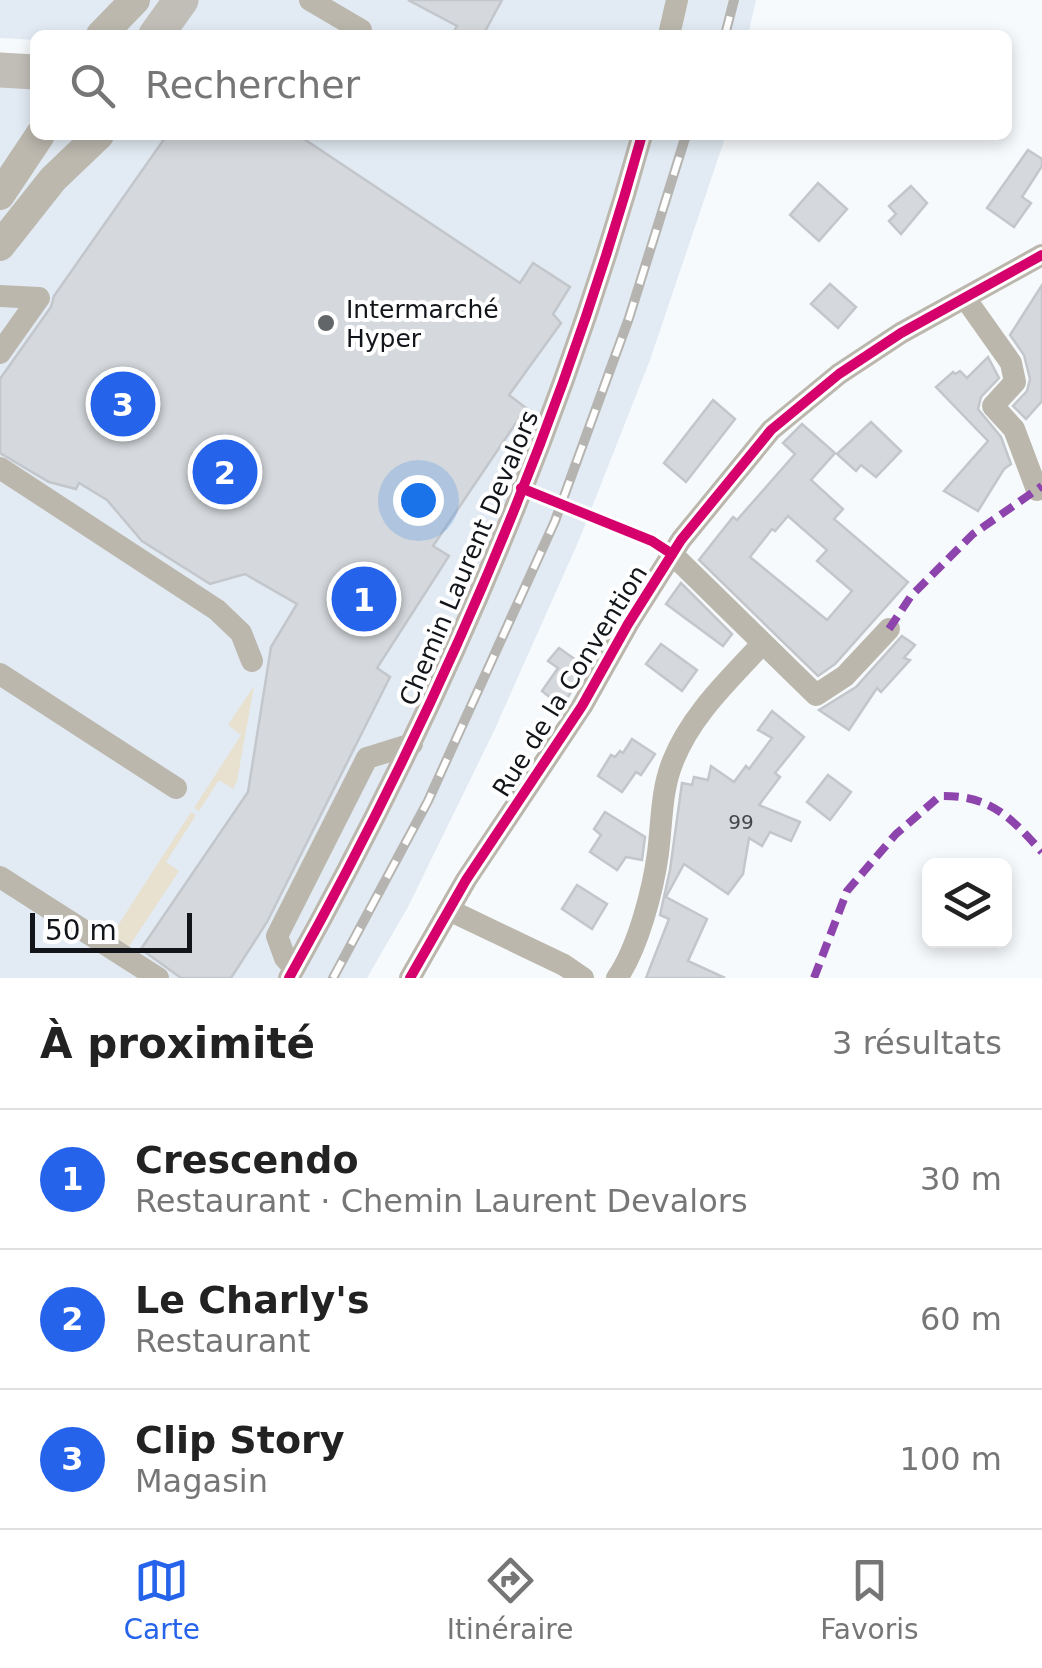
<!DOCTYPE html>
<html lang="fr">
<meta charset="utf-8">
<style>
:root{--surface:#fff;--page:#f2f2f2;--text:#222;--muted:#767676;--line:#e0e0e0;--accent:#2563eb}
body{margin:0;font-family:"DejaVu Sans",sans-serif;background:var(--page);color:var(--text)}
.controls{position:absolute;right:30px;bottom:30px;display:grid;overflow:hidden;border-radius:15px;box-shadow:0 5px 15px #0003}
.controls button{width:90px;height:90px;display:grid;place-items:center;padding:0;border:0;border-bottom:2px solid var(--line);background:var(--surface);color:var(--text);font:50px sans-serif}
.scale{position:absolute;left:30px;bottom:25px;width:162px;box-sizing:border-box;padding-left:10px;border:5px solid #12161a;border-top:0;font-size:28px;line-height:35px;white-space:nowrap;color:#12161a;-webkit-text-stroke:8px #fff;paint-order:stroke}
.you{position:absolute;left:418px;top:500px;width:35px;height:35px;margin:-25px;border:8px solid #fff;border-radius:50%;background:#1a73e8;box-shadow:0 0 0 15px #1a73e833}
.badge{display:grid;place-items:center;width:65px;height:65px;border-radius:50%;background:var(--accent);color:#fff;font-size:32px;font-weight:700}
.pin{position:absolute;translate:-50% -50%;border:5px solid #fff;box-shadow:0 2px 10px #0006}
.list{margin:0;padding:0;list-style:none}
h2{display:flex;justify-content:space-between;align-items:center;height:130px;margin:0;padding:0 40px;font-size:42px}
h2 small{font-size:32px;font-weight:400;color:var(--muted)}
.list li{display:grid;grid-template-columns:65px 1fr auto;gap:30px;align-items:center;box-sizing:border-box;height:140px;padding:0 40px;border-top:2px solid var(--line)}
.list b{display:block;font-size:38px;white-space:nowrap}
.list p{margin:0;font-size:32px;white-space:nowrap;color:var(--muted)}
.list em{font-size:32px;font-style:normal;color:var(--muted)}
.icon{flex:none;width:55px;height:55px;fill:none;stroke:currentColor;stroke-width:2;stroke-linecap:round;stroke-linejoin:round}
.map{position:relative;flex:none;width:1042px;height:978px;overflow:hidden}
.search{position:absolute;background:var(--surface);box-shadow:0 5px 15px #0003;left:30px;right:30px;top:30px;height:110px;display:flex;align-items:center;gap:25px;box-sizing:border-box;padding:0 35px;border-radius:15px;color:var(--muted);font-size:38px}
.sheet{height:550px;background:var(--surface)}
nav{display:flex;justify-content:space-around;align-items:center;box-sizing:border-box;height:140px;border-top:2px solid var(--line);background:var(--surface);font-size:28px;color:var(--muted)}
nav a{display:grid;justify-items:center;gap:5px}
nav .on{color:var(--accent)}
.map>svg:first-child{display:block}
.built{fill:#e2ebf4}
.green{fill:#e8e1d0}
.building{fill:#d5d9dd;stroke:#c3c6ca;stroke-width:2.5;fill-rule:evenodd}
.lines{fill:none;stroke-linecap:round;stroke-linejoin:round}
.minor{stroke:#bbb7ac;stroke-width:22}
.major{stroke:#bcb8ae;stroke-width:30}
.highway{stroke:#c0beb6;stroke-width:35}
.rail-casing{stroke:#b6b4b0;stroke-width:10}
.rail{stroke:#fff;stroke-width:6;stroke-dasharray:19;stroke-linecap:butt}
.quiet{stroke:#8e44ad;stroke-width:8;stroke-dasharray:15 8;stroke-linecap:butt}
.cycleway-casing{stroke:#fff;stroke-width:16}
.cycleway{stroke:#d6006c;stroke-width:10}
.poi-dot{fill:#626669;stroke:#fff;stroke-width:4}
.labels{text-anchor:middle;dominant-baseline:central;stroke-width:8;stroke-linejoin:round;paint-order:stroke}
.number-label{font-size:20px;fill:#43474b}
.poi-label{font-size:25px;fill:#12161a;stroke:#fff;text-anchor:start}
.street-label{font-size:25px;fill:#12161a;stroke:#fff}
</style>
<div class="map">
<svg width="1042" height="978" viewBox="0 0 1042 978">
<rect width="100%" height="100%" fill="#f7fafd"/>
<g class="built">
<polygon points="0,0 756,0 748,35 35,35 35,40 0,38"/>
<polygon points="35,55 35,135 726,135 650,360 579,540 494,731 408,907 367,978 0,978 0,87"/>
</g>
<g class="green">
<polygon points="254,686 237,781 233,789 219,780 199,811 194,808 241,735 228,725"/>
<polygon points="191,812 196,815 166,862 179,871 128,948 98,928 98,924 113,933"/>
</g>
<g class="building">
<polygon points="408,0 502,0 483,35 452,35 457,26"/>
<polygon points="167,135 298,135 520,283 533,263 570,287 553,314 561,323 509,395 526,408 433,546 449,556 377,668 390,677 267,922 231,978 181,978 141,949 248,792 271,647 297,604 245,574 210,584 142,541 107,500 79,483 76,489 49,482 0,453 0,379 51,307 54,296"/>
<polygon points="1028,150 1042,159 1042,166 1022,197 1031,203 1014,227 987,208"/>
<polygon points="818,183 847,209 819,241 790,215"/>
<polygon points="911,186 927,203 901,234 889,221 896,214 889,206"/>
<polygon points="830,284 856,307 838,328 811,304"/>
<polygon points="1042,285 1042,401 1026,419 1013,406 1027,391 1030,379 1024,355 1010,335"/>
<polygon points="988,357 999,378 981,397 978,409 1001,437 1011,464 1004,469 978,511 944,491 988,441 936,387 953,372 955,374 960,371 967,378"/>
<polygon points="713,400 735,419 686,482 664,463"/>
<polygon points="871,422 901,451 876,477 861,465 856,471 837,454"/>
<path d="M802 424 835 453 811 480 843 509 834 519 908 582 835 664 818 676 699 560 733 517 737 520 795 454 783 443ZM788 516 827 550 817 561 852 591 827 620 750 557 772 529 775 531Z"/>
<polygon points="681,583 732,634 723,646 666,604"/>
<polygon points="902,636 915,645 904,658 910,660 881,692 877,688 849,730 819,710 856,687"/>
<polygon points="661,644 697,670 682,691 646,664"/>
<polygon points="559,648 586,667 562,707 542,691 558,668 548,661"/>
<polygon points="772,711 804,737 775,773 780,777 759,805 800,822 791,841 770,832 762,846 749,838 743,874 728,894 684,864 666,897 707,919 688,961 725,978 646,978 669,919 660,915 670,870 682,783 692,785 694,777 708,780 711,766 734,782 746,766 749,769 772,738 758,730"/>
<polygon points="632,739 655,754 641,775 636,772 622,792 598,776 611,755 615,757 620,751 623,753"/>
<polygon points="828,775 851,792 830,820 807,802"/>
<polygon points="605,812 645,837 642,860 626,857 617,870 590,852 601,835 594,829"/>
<polygon points="577,885 607,904 592,929 562,909"/>
</g>
<g class="lines">
<g class="minor">
<polyline points="310,0 361,30"/>
<polyline points="669,35 677,0"/>
<polyline points="0,296 39,298 0,353"/>
<polyline points="965,298 1011,363 1015,382 993,406 1014,429 1037,490"/>
<polyline points="0,468 217,610 241,633 252,661"/>
<polyline points="672,554 816,695 845,676 889,629"/>
<polyline points="0,674 176,788"/>
<polyline points="0,877 158,978"/>
<polyline points="449,910 564,965 583,978"/>
<polyline points="294,968 285,958 277,936 367,758 412,744"/>
<path d="M289 978C438 711 560 430 642 135"/>
<polyline points="410,978 466,880 582,706 628,624 681,540 771,430 839,374 901,333 1042,255"/>
<path d="M617 978C638 948 653 890 658 853 662 822 661 790 673 761 691 715 729 680 762 644"/>
</g>
<g class="major">
<polyline points="101,35 135,0"/>
<polyline points="0,195 40,135"/>
<polyline points="0,246 53,179 99,135"/>
</g>
<g class="highway">
<polyline points="156,35 181,0"/>
<polyline points="0,70 35,72"/>
</g>
<g class="rail-casing">
<g id="rail">
<polyline points="725,35 734,0"/>
<polyline points="333,978 428,801 555,521 629,318 686,135"/>
</g>
</g>
<use href="#rail" class="rail"/>
<g class="quiet">
<polyline points="889,629 911,596 973,534 1042,486"/>
<path d="M814 978 847 891 896 834 940 796C991 795 1010 817 1042 852"/>
</g>
<g class="cycleway-casing">
<g id="cycleway">
<polyline points="521,488 652,541 672,554"/>
<path d="M289 978C438 711 560 430 642 135"/>
<polyline points="410,978 466,880 582,706 628,624 681,540 771,430 839,374 901,333 1042,255"/>
</g>
</g>
<use href="#cycleway" class="cycleway"/>
</g>
<circle class="poi-dot" cx="326" cy="323" r="10"/>
<g class="labels">
<g class="number-label">
<text x="741" y="822">99</text>
</g>
<g class="poi-label">
<text x="346" y="309">Intermarché<tspan x="346" dy="29">Hyper</tspan></text>
</g>
<g class="street-label">
<text transform="translate(469 558) rotate(-67)">Chemin Laurent Devalors</text>
<text transform="translate(570 681) rotate(-58)">Rue de la Convention</text>
</g>
</g>
</svg>
<div class="controls">
<button><svg class="icon" aria-label="layers" viewBox="0 0 24 24"><path d="M12 4l9 5-9 5-9-5zM3 14l9 5 9-5"/></svg></button>
</div>
<div class="scale">50 m</div>
<div class="you"></div>
<div class="pin badge" style="left:364px;top:599px">1</div>
<div class="pin badge" style="left:225px;top:472px">2</div>
<div class="pin badge" style="left:123px;top:404px">3</div>
<div class="search"><svg class="icon" aria-label="search" viewBox="0 0 24 24"><circle cx="10" cy="10" r="6"/><path d="M15 15l6 6"/></svg>Rechercher</div>
</div>
<section class="sheet">
<h2>À proximité<small>3 résultats</small></h2>
<ul class="list">
<li><span class="badge">1</span><div><b>Crescendo</b><p>Restaurant · Chemin Laurent Devalors</p></div><em>30 m</em></li>
<li><span class="badge">2</span><div><b>Le Charly's</b><p>Restaurant</p></div><em>60 m</em></li>
<li><span class="badge">3</span><div><b>Clip Story</b><p>Magasin</p></div><em>100 m</em></li>
</ul>
</section>
<nav>
<a class="on"><svg class="icon" aria-label="map" viewBox="0 0 24 24"><path d="M3 6l6-2 6 2 6-2v14l-6 2-6-2-6 2zM9 4v14M15 6v14"/></svg>Carte</a>
<a><svg class="icon" aria-label="directions" viewBox="0 0 24 24"><path d="M12 3l9 9-9 9-9-9zM9 14v-3h6M13 9l2 2-2 2"/></svg>Itinéraire</a>
<a><svg class="icon" aria-label="saved" viewBox="0 0 24 24"><path d="M7 4h10v16l-5-4-5 4z"/></svg>Favoris</a>
</nav>
